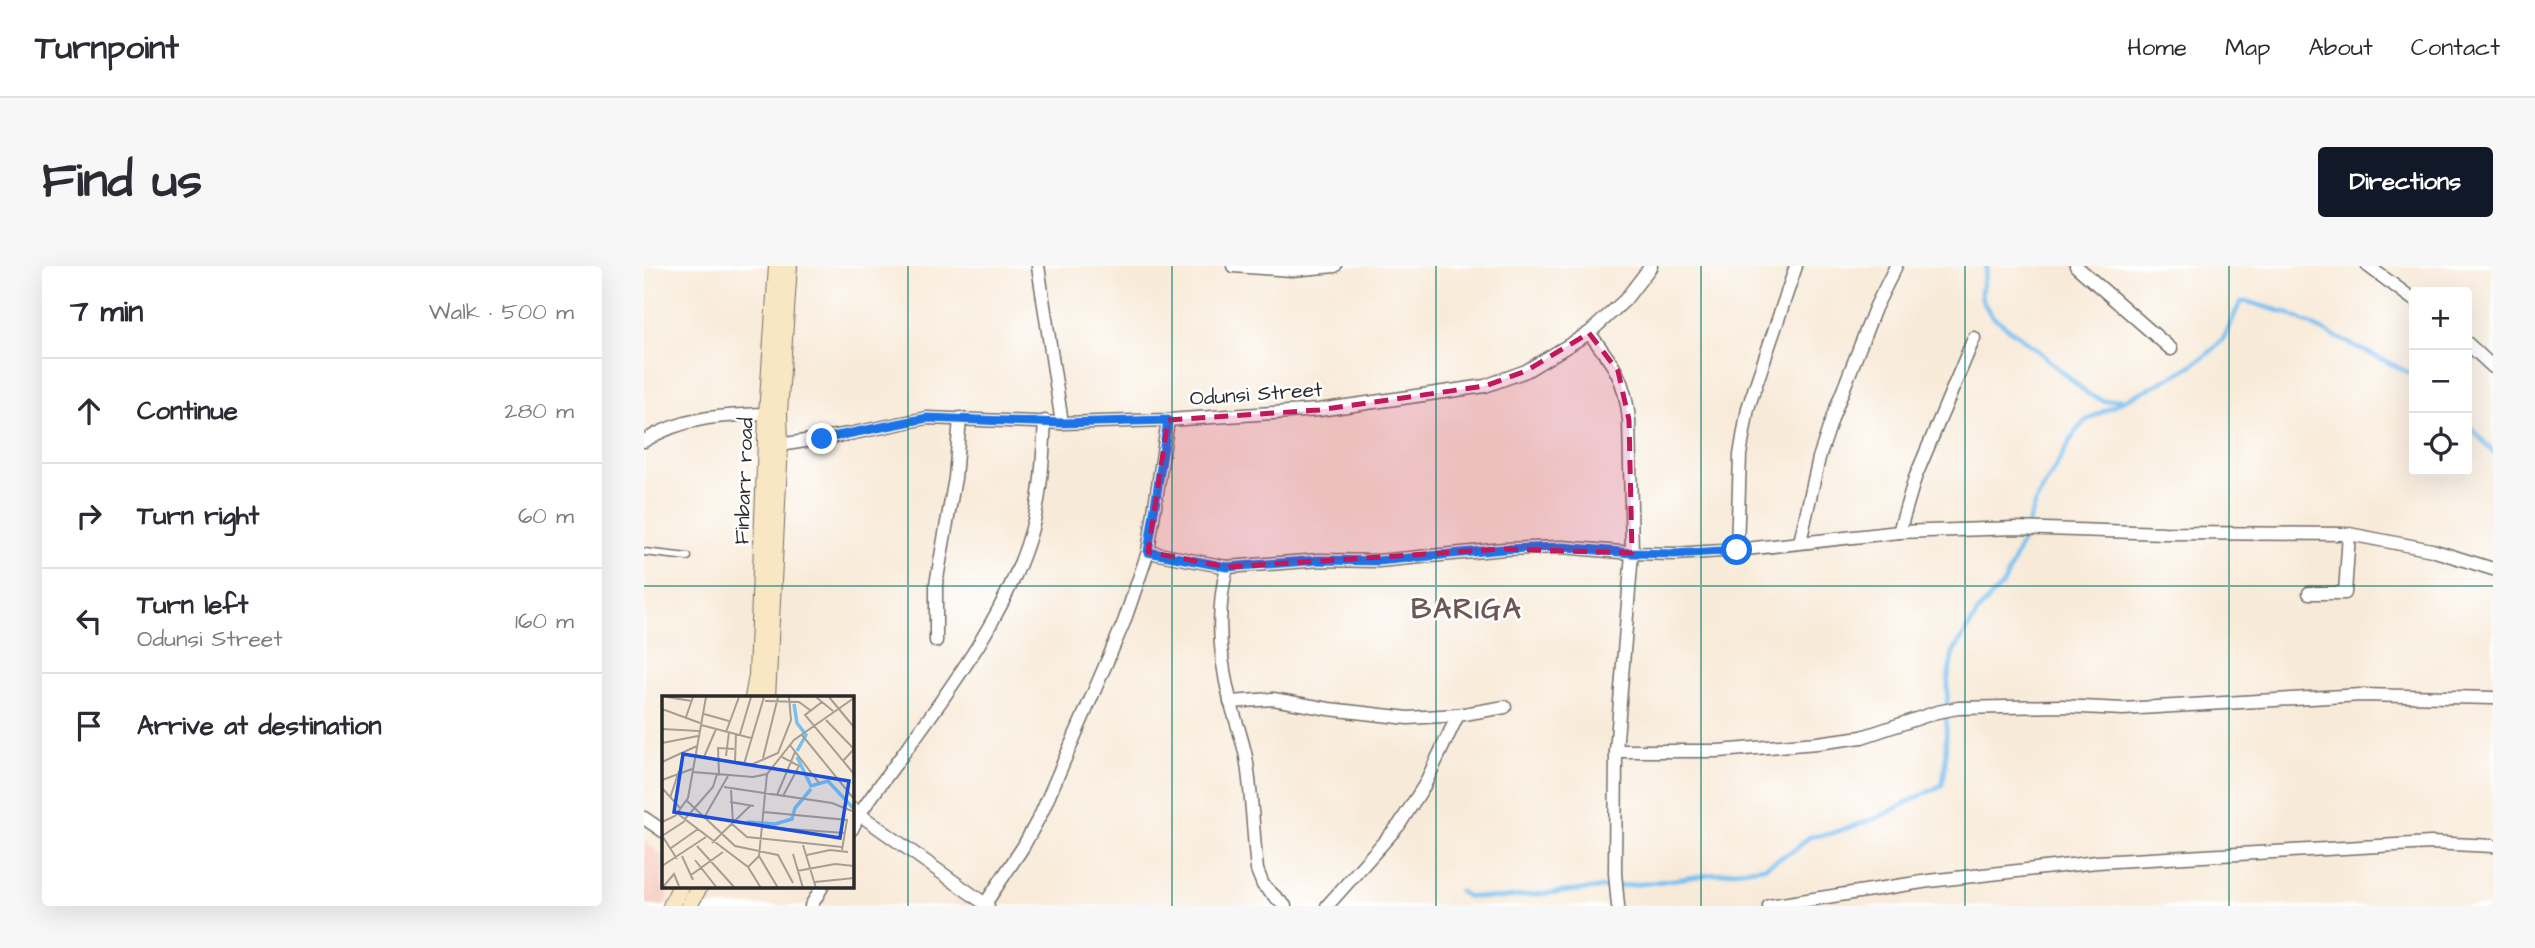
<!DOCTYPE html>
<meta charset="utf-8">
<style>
:root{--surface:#fff;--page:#f7f7f7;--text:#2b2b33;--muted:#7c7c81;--line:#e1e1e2;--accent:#111827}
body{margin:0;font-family:"Architects Daughter",sans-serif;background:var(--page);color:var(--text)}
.controls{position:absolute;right:21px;top:21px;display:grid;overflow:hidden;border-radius:7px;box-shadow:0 7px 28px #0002}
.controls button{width:63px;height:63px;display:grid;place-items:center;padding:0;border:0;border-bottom:2px solid var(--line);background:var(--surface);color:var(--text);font:35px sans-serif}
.stop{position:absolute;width:21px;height:21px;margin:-16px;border:5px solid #1a73e8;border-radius:50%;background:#fff}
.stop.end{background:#1a73e8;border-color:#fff;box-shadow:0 2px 7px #0008}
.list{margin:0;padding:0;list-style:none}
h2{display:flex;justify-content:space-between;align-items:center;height:91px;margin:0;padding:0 28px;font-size:30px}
h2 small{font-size:23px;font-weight:400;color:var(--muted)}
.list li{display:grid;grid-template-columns:46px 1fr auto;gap:21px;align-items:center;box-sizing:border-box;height:105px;padding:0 28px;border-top:2px solid var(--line)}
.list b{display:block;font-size:26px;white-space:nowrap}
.list p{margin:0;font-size:23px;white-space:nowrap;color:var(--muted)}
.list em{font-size:23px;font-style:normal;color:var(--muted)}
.icon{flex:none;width:38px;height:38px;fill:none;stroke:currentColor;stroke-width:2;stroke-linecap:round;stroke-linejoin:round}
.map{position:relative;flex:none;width:1849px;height:640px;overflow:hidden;border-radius:7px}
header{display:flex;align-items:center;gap:42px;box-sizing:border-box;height:98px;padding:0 35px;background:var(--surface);border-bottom:2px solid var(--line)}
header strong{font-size:33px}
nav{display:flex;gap:38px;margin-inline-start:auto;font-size:24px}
.intro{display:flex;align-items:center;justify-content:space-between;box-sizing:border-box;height:168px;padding:0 42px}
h1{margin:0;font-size:49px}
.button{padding:18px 32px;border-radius:7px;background:var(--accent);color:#fff;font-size:24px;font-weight:700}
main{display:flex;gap:42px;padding:0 42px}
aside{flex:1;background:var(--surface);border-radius:7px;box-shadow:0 7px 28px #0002}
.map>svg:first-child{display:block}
.built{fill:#f7d1c7}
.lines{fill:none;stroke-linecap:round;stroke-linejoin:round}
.stream{stroke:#78c0f0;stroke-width:4.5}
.service-casing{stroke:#736e68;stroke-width:9}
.minor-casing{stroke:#736e68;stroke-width:15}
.secondary-casing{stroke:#736e68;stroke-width:18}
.service{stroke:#fff;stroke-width:6}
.minor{stroke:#fff;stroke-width:12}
.secondary{stroke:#f9e7c3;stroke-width:16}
.route{stroke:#1a73e8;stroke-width:9}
.marked{fill:#c2185b;fill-opacity:0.2;stroke:#c2185b;stroke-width:5;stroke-dasharray:14 9;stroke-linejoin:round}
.grid{fill:none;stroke:#0f766e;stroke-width:2;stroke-opacity:0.55}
.labels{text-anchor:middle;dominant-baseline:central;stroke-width:5;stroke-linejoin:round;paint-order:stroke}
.street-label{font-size:21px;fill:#2b2b2b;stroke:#fff}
.district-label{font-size:28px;font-weight:bold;letter-spacing:2px;fill:#6f5650;stroke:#fff}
.inset-river{fill:none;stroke:#78c0f0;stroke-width:3.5}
.inset-road{fill:none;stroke:#a69e93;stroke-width:2}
.view{fill:#1d4ed8;fill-opacity:0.15;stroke:#1d4ed8;stroke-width:3.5}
.inset-edge{fill:none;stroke:#2b2b2b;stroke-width:3.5}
</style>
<header>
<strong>Turnpoint</strong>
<nav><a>Home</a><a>Map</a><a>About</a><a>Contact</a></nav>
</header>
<div class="intro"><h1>Find us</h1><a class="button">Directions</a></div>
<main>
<aside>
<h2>7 min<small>Walk · 500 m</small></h2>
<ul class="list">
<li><svg class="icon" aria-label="ahead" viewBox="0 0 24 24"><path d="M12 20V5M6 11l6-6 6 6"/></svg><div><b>Continue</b></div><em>280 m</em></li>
<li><svg class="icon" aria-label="right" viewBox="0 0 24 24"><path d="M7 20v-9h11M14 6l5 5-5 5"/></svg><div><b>Turn right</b></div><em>60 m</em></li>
<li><svg class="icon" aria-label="left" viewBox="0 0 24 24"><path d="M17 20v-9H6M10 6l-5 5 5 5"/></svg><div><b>Turn left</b><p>Odunsi Street</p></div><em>160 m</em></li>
<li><svg class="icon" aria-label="arrive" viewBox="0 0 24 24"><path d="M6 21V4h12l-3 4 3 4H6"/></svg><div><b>Arrive at destination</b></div></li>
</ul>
</aside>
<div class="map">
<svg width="1849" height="640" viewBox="0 0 1849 640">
<rect width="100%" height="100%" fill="#fff"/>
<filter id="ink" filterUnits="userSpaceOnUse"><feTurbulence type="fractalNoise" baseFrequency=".0143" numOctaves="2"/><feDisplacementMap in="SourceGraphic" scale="14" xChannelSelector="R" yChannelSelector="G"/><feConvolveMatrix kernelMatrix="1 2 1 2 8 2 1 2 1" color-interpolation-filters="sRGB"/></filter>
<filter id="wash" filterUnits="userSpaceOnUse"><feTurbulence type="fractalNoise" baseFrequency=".00686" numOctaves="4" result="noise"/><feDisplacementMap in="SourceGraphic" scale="28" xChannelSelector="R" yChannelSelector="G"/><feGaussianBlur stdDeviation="1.57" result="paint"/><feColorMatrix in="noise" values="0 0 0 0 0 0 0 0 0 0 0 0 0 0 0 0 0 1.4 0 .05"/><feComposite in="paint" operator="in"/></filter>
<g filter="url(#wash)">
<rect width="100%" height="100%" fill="#f8ead8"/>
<polygon class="built" points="0,575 19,591 19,621 27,621 20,640 0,640"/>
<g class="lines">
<g class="stream">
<polyline points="1343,0 1337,26 1338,34 1347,49 1393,84 1444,128 1460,135 1477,133"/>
<path d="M1489 130C1516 117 1563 96 1580 71 1587 60 1590 47 1597 36H1604L1643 47 1770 109"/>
<polyline points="1823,157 1849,186"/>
<polyline points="815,625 822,630 856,632 1006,617 1120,601 1152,583 1165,571 1185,568 1233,552 1298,519 1301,504 1304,412 1309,387 1335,344 1360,317 1377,277 1391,237 1432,165 1443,154 1490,129"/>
</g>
</g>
</g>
<g filter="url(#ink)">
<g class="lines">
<g class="service-casing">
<polyline id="service" points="0,286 44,291"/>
</g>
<g class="minor-casing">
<g id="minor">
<polyline points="394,0 418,157"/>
<polyline points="589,0 648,4 691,0"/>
<polyline points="1432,0 1527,83"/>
<polyline points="1724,0 1770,34"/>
<path d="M945 67C970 99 981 112 985 154L988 287 972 485 971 607 974 640"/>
<polyline points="1823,77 1849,101"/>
<path d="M0 175C38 151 79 149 123 148"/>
<polyline points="136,179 205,168 283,152 418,157 524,154 675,144 841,120 882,105 945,67 981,34 1007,0"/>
<polyline points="1255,266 1271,212 1330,72"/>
<polyline points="1156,276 1175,192 1189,150 1231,42 1252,0"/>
<polyline points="1093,284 1096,189 1104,142 1152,0"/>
<polyline points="504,286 583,301 676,294 734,295 860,283 918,281 988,287 1031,288 1093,284 1255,266 1371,262 1520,267 1705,268 1788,284 1849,303"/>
<path d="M583 301C572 345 575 390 586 434 591 453 598 471 602 491 608 528 609 567 613 604L619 619 641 640"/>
<polyline points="1665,327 1701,327 1705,268"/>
<polyline points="292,375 292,318 311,212 316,152"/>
<polyline points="586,436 629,433 685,443 764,452 814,449 861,441"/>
<polyline points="972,485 1075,485 1173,477 1218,471 1293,446 1314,442 1417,440 1479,443 1717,429 1849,432"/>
<polyline points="208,543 344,640"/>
<polyline points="0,552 19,565"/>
<path d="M208 563 216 547C276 462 369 352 391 250 398 219 399 187 401 155"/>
<polyline points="341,638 379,581 398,546 480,356 504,286 524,154"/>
<polyline points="167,640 178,621"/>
<polyline points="683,640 755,559 780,520 814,449"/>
<polyline points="1125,640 1285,615 1453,596 1787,577 1849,580"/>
</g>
</g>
<g class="secondary-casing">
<g id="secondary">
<polyline points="109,432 113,409 123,148 133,0"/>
<polyline points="123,432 136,179 135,147 145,0"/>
<polyline points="27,640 36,621"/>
<polyline points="45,640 55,621"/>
</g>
</g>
<use href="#service" class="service"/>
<use href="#minor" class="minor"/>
<use href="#secondary" class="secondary"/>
</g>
</g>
<g class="lines" filter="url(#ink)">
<polyline class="route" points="178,173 283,152 418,157 524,154 504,286 583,301 676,294 734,295 860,283 918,281 988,287 1031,288 1093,284"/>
</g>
<path class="marked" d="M945 67 974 105 985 154 988 287 860 283 583 301 504 286 524 154 675 144 841 120 882 105Z"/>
<path class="grid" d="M264 0V640M528 0V640M792 0V640M1057 0V640M1321 0V640M1585 0V640M0 320H1849"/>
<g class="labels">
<g class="street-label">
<text transform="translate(612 128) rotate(-4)">Odunsi Street</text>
<text transform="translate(100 215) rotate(-88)">Finbarr road</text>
</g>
<g class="district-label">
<text x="823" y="343">BARIGA</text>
</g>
</g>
<g transform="translate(18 430)">
<rect width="192" height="192" fill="#f8ead8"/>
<path class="inset-river" d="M132 8 135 27 144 39 135 55M135 61 149 90 166 85 192 113M85 126 113 128 130 123 133 112 149 93"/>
<path class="inset-road" d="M5 1 30 5M154 1 171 15M167 1 191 30M103 5 137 6 148 14M160 6 143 19 192 78M0 13 38 27M42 18 67 25M24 21 31 1M164 24 192 53 181 65M39 29 89 42M0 33 37 35M64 36 77 1M74 37 73 66 91 68 116 57 129 24 127 1M78 38 89 1M140 39 192 103M0 47 36 40M128 49 157 87M64 60 67 36M42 61 54 33M120 61 137 70 121 100M101 62 116 1M0 66 35 50M82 68 102 1M31 76 91 81 105 78 132 44 192 2M57 78 56 52 72 53M0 84 30 73M62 91 170 107 190 115M0 92 19 113M69 94 71 127M115 99 133 56M8 102 17 75M24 104 73 150 116 159 131 187M68 106 92 110M102 116 185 124 180 154M16 118 86 171 99 192M43 120 66 80M22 124 51 91 55 78M0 126 13 120 26 102 44 1M70 128 85 141 180 151M99 131 183 137M0 140 23 125M1 141 15 163M50 147 88 110M141 149 154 192M35 150 73 192M9 152 36 133M131 158 141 192M145 159 168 154 186 156M20 160 31 184M97 160 116 192M33 164 55 192M0 170 44 141M86 171 97 160 105 78M135 175 173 168 192 170M29 179 61 156M153 186 192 182M0 192 12 178 17 190"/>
<path class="view" d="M21 58 187 85 178 142 12 116Z"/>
<rect width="192" height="192" class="inset-edge"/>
</g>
</svg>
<div class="controls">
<button>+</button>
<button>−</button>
<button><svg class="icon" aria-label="locate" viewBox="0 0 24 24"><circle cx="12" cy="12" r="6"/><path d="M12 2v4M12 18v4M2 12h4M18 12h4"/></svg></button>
</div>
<div class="stop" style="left:1093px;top:284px"></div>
<div class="stop end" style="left:178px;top:173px"></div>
</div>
</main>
